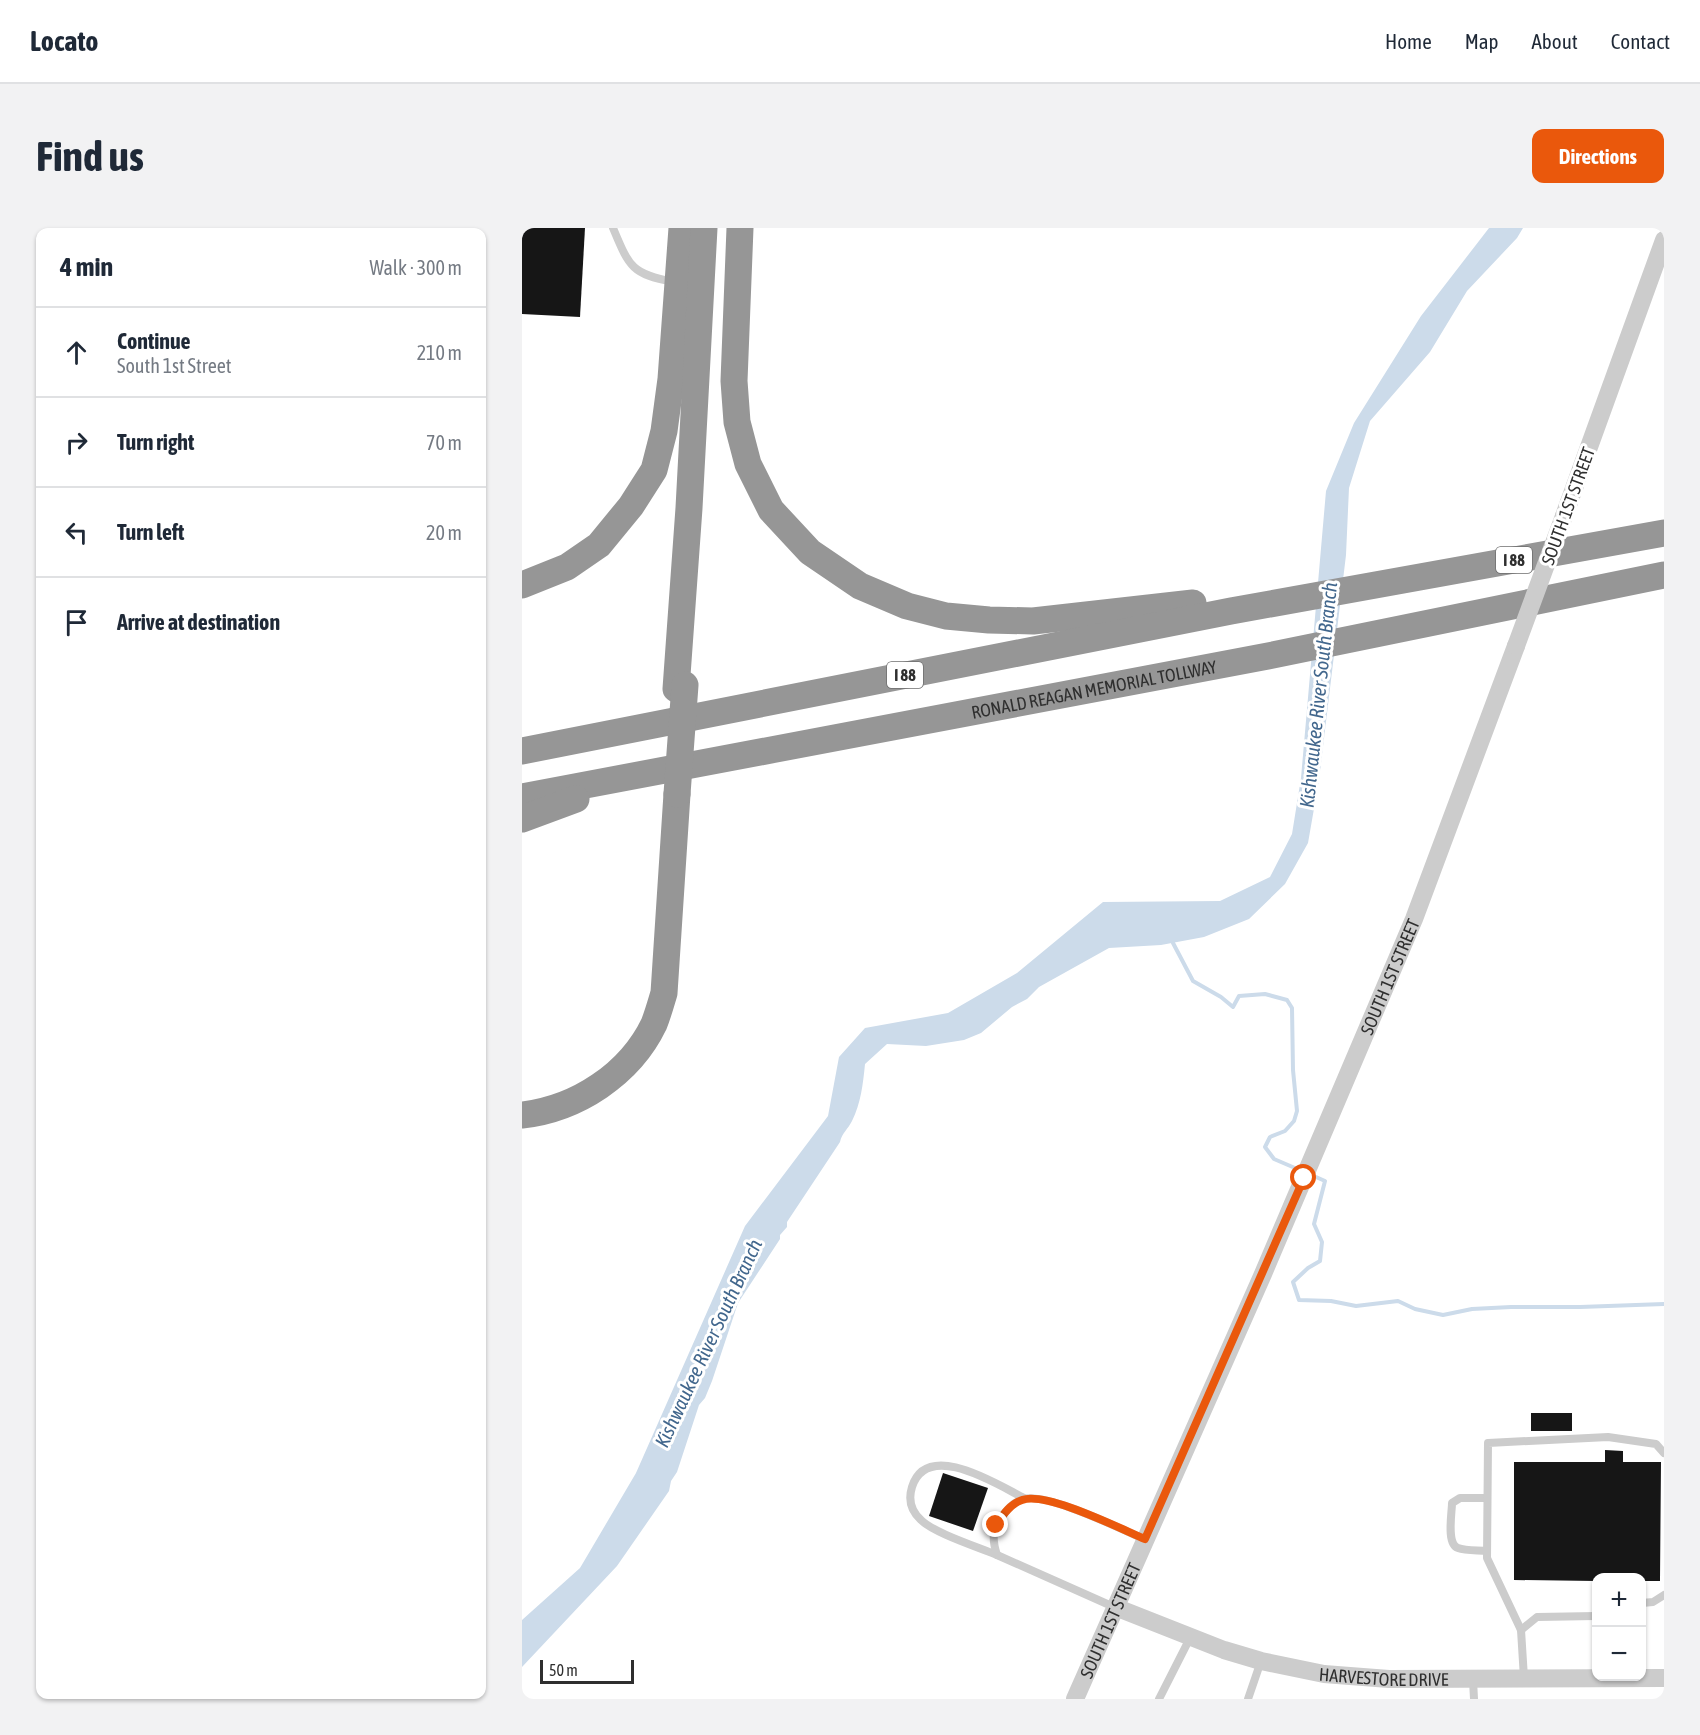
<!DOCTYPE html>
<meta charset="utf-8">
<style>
:root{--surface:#fff;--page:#f2f2f3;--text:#1f2937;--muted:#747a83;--line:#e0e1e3;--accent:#ea580c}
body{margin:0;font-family:"Asap Condensed",sans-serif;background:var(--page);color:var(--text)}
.controls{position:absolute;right:18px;bottom:18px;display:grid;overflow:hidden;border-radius:12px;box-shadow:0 2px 4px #0004}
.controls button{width:54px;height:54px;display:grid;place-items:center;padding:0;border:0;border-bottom:2px solid var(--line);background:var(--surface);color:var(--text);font:30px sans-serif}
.scale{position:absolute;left:18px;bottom:15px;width:94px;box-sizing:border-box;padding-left:6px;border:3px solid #2f2f2f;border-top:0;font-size:16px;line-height:21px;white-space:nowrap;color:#2f2f2f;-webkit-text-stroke:4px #fff;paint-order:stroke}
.stop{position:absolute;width:18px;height:18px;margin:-14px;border:4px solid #ea580c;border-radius:50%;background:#fff}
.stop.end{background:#ea580c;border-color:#fff;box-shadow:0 2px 6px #0008}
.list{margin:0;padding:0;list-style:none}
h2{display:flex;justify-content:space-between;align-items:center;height:78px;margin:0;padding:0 24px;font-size:26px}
h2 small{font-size:20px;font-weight:400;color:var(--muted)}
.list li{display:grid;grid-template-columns:39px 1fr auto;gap:18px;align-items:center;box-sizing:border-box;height:90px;padding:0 24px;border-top:2px solid var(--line)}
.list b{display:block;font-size:22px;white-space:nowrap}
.list p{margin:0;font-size:20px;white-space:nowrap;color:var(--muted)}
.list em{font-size:20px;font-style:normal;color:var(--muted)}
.icon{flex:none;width:33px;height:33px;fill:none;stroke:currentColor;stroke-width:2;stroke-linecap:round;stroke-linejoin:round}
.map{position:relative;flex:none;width:1142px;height:1471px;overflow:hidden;border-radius:12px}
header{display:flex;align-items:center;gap:36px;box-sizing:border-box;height:84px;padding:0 30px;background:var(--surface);border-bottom:2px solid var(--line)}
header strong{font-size:28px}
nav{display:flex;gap:33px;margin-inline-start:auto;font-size:21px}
.intro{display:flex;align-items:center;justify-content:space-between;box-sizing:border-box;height:144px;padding:0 36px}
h1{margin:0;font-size:42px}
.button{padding:15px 27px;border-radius:12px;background:var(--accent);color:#fff;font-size:21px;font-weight:700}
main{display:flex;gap:36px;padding:0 36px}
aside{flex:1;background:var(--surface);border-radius:12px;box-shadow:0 2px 4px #0004}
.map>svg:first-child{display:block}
.water{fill:#ccdbea}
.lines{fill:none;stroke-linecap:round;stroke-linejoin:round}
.stream{stroke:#ccdbea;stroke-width:4}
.building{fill:#161616}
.service{stroke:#ccc;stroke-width:8}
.tertiary{stroke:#ccc;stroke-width:18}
.motorway{stroke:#969696;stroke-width:27}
.tertiary-bridge{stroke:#ccc;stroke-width:18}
.motorway-bridge{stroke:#969696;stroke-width:27}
.route{stroke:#ea580c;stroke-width:8}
.labels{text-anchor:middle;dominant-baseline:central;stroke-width:6;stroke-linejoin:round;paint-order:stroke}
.shield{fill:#fff;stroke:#6d6d6d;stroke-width:1.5}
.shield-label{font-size:16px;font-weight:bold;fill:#2f2f2f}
.street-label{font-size:18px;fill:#2f2f2f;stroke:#fff}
.water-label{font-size:20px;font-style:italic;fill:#42678d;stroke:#fff}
</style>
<header>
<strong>Locato</strong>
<nav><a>Home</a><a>Map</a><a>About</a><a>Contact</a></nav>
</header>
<div class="intro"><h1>Find us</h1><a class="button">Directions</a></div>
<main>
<aside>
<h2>4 min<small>Walk · 300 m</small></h2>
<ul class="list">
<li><svg class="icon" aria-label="ahead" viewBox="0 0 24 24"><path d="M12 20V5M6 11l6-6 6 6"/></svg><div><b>Continue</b><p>South 1st Street</p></div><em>210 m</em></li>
<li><svg class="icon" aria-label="right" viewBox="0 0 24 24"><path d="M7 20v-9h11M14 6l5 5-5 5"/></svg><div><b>Turn right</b></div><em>70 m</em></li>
<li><svg class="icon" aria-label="left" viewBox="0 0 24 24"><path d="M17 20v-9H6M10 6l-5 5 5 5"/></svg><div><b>Turn left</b></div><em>20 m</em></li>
<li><svg class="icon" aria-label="arrive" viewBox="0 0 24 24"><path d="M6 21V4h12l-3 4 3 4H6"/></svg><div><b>Arrive at destination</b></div></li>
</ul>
</aside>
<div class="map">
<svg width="1142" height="1471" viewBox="0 0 1142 1471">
<rect width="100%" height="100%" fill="#fff"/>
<path class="water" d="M967 0H1001L995 10 945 63 908 124 848 193 827 260 824 327 797 552 786 615 763 656 727 691 682 709 639 717 587 720 517 759 505 771 490 779 459 805 442 812 404 818 365 816 343 836C341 856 339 875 330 893 326 901 320 905 318 914L265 994V999L258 1007V1011L216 1075 190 1153 183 1170 177 1177 155 1244 149 1253 147 1263 95 1338 0 1439V1392L58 1340 114 1245 223 998 306 888 317 829 343 800 426 785 495 745 581 674 698 673 748 649 770 606 779 550 804 263 832 195 899 88Z"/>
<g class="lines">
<g class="stream">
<polyline points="651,715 671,753 699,769 711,779 717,768 743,766 765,772 770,780 771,842 775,883 772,893 763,903 748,909 743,919 752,931 773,940"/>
<polyline points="794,949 803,953 792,996 800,1014 798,1033 786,1040 771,1054 777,1072 809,1073 834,1078 876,1073 893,1081 921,1087 950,1081 989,1079 1058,1079 1142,1076"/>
</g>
</g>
<g class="building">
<polygon points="0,0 63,0 58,89 0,86"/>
<rect x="1009" y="1185" width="41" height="18"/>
<polygon points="1083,1222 1101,1223 1101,1234 1139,1234 1138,1353 1119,1353 1119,1350 1074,1350 1074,1353 992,1352 992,1234 1083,1234"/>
<polygon points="421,1245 466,1260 451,1303 407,1288"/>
</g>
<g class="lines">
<g class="service">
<path d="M91 0C107 38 109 46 151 54"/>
<path d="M965 1323C956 1322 944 1323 936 1320 924 1316 930 1285 930 1275L938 1270H965"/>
<path d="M475 1327C456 1319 412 1305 399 1292 389 1283 386 1272 390 1259 405 1211 476 1257 502 1270"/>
<polyline points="1120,1375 1131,1374 1142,1367"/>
<path d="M592 1379 475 1327C470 1312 470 1302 480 1289 485 1281 492 1274 501 1271 524 1264 599 1301 622 1311"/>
<polyline points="999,1402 1015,1389 1074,1388"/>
<polyline points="1002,1450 999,1402 965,1330 966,1215 1086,1209 1134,1216 1142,1225"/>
<polyline points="951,1452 952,1471"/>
<polyline points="637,1471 668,1410"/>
<polyline points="726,1471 739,1433"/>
</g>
<g class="tertiary">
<polyline points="1042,288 1142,12"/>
<path id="s1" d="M593 1379 702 1422 739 1433 802 1446 867 1451 1142 1450"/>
<path id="s2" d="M553 1471 741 1046 892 691 994 418"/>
</g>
<g class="motorway">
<polyline points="218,0 212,153 215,194 226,236 249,282 288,324 338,358 385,378 424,388 467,392 511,393 671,375"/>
<polyline points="0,357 45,339 77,317 109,278 132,242 142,203 149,151 160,0"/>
<polyline points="154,461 167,280 182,0"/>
<polyline points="0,523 709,383 1142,305"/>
<path id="s3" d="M0 569 746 428 1142 347"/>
<polyline points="0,591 54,571"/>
<path d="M0 887C55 881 108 846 132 796 136 786 139 775 142 765L155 566"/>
</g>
<polyline class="tertiary-bridge" points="994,418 1042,288"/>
<polyline class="motorway-bridge" points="155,566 163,457"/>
</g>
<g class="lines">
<path class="route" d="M474 1297C481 1287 488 1276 500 1272 524 1263 599 1301 623 1311L782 950"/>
</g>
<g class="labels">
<g class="shield">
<rect x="974" y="319" width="36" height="26" rx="4.5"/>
<rect x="365" y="434" width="36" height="26" rx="4.5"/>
</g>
<g class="shield-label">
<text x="992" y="332">I 88</text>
<text x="383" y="447">I 88</text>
</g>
<g class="street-label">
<text transform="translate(1046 278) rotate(-70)">SOUTH 1ST STREET</text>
<text stroke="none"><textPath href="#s3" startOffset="582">RONALD REAGAN MEMORIAL TOLLWAY</textPath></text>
<text stroke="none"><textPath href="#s2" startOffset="788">SOUTH 1ST STREET</textPath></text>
<text stroke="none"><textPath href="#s2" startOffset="86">SOUTH 1ST STREET</textPath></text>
<text stroke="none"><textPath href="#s1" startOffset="280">HARVESTORE DRIVE</textPath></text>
</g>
<g class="water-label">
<text transform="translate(796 467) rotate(-84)">Kishwaukee River South Branch</text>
<text transform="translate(186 1115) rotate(-65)">Kishwaukee River South Branch</text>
</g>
</g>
</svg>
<div class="controls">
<button>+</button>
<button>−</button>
</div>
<div class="scale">50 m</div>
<div class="stop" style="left:782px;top:950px"></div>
<div class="stop end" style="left:474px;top:1297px"></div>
</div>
</main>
